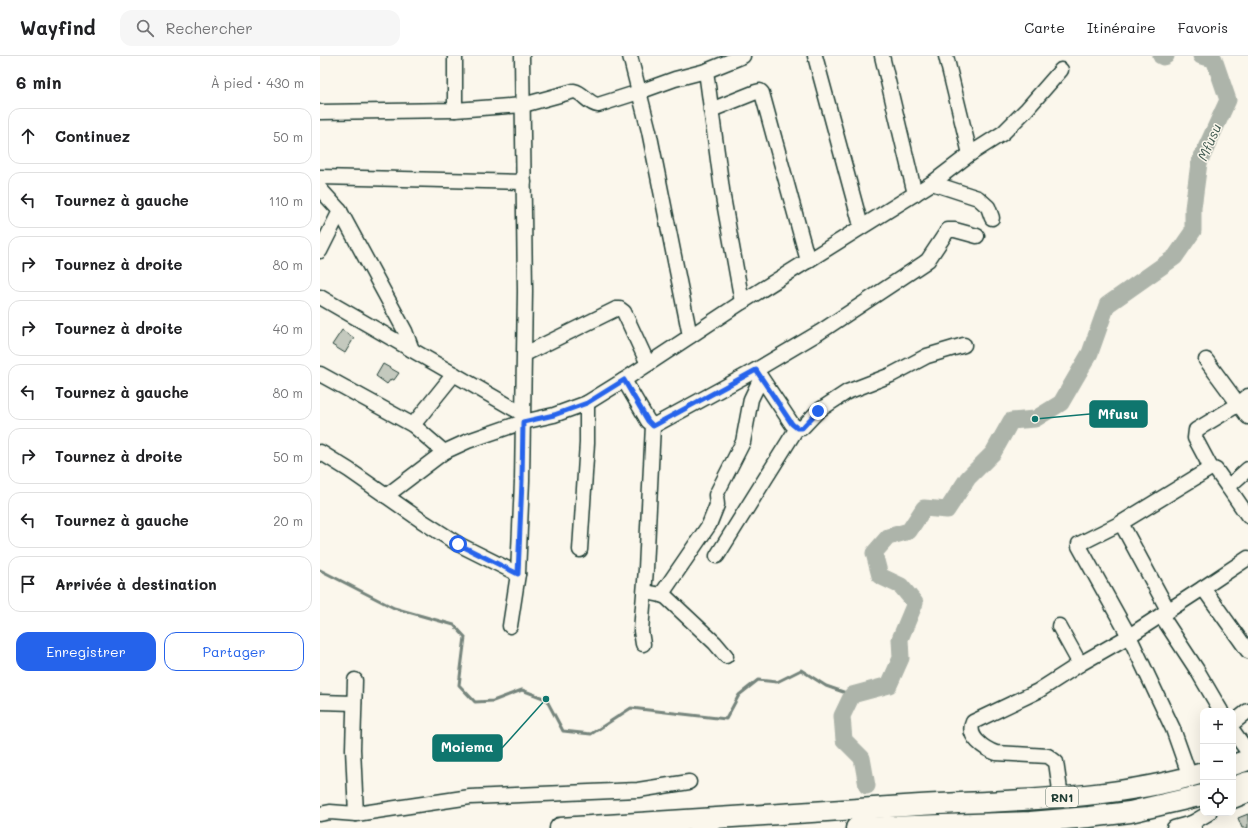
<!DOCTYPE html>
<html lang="fr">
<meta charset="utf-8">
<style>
:root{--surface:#fff;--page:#f6f6f6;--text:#202124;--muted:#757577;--line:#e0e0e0;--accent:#2563eb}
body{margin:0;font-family:Mali,sans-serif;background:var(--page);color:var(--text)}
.controls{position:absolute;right:12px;bottom:12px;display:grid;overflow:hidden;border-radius:8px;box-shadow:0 4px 16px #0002}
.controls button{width:36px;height:36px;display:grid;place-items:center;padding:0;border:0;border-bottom:1px solid var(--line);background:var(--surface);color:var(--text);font:20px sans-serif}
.stop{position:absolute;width:12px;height:12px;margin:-9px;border:3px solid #2563eb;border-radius:50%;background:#fff}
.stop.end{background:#2563eb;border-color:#fff;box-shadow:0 1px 4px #0008}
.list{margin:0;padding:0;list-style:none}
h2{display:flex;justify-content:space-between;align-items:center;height:52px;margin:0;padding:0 16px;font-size:17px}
h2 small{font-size:13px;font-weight:400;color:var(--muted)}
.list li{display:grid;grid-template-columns:26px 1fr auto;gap:12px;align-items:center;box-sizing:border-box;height:56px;margin:0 8px 8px;padding:0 8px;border:1px solid var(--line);border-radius:12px}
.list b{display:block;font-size:15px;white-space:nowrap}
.list em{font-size:13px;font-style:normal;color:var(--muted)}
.actions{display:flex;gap:8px;padding:12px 16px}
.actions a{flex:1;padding:9px 0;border:1px solid var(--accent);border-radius:12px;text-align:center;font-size:14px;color:var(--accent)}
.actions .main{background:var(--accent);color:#fff}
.icon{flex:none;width:22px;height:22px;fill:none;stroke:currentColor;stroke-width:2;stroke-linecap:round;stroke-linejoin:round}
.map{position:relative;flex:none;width:928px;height:772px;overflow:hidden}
header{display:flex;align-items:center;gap:24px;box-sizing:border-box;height:56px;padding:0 20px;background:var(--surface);border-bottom:1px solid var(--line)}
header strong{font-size:19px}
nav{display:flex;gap:22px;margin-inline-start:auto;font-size:14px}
.search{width:280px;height:36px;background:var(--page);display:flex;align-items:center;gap:10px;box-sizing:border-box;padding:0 14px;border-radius:12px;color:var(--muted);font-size:15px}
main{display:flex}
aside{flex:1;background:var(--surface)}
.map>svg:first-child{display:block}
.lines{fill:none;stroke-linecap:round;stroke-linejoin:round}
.stream{stroke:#74847b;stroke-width:3}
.river{stroke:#adb4aa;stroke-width:17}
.building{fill:#c4c9be;stroke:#1f3d34}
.minor-casing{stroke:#1f3d34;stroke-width:17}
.highway-casing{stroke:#1f3d34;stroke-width:23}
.minor{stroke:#fbf7ec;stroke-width:14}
.highway{stroke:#fbf7ec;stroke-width:20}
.route{stroke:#2563eb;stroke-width:5}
.labels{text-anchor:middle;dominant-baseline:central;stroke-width:3;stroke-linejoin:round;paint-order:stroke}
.shield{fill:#fbf7ec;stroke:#61756b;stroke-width:1}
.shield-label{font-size:12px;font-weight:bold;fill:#1f3d34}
.water-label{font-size:14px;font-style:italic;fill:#425b52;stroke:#fbf7ec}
.leader{fill:none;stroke:#0f766e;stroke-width:1.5}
.callout-dot{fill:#0f766e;stroke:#fbf7ec;stroke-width:1.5}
.callout{fill:#0f766e;stroke:#0f766e;stroke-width:1.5}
.callout-label{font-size:14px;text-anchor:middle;font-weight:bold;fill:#fff}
</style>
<header>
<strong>Wayfind</strong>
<div class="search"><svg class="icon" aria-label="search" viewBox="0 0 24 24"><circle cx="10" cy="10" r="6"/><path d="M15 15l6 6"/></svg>Rechercher</div>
<nav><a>Carte</a><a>Itinéraire</a><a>Favoris</a></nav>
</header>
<main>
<aside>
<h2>6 min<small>À pied · 430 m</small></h2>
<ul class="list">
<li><svg class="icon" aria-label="ahead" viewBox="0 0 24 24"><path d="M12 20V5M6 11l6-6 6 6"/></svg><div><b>Continuez</b></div><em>50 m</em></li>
<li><svg class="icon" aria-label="left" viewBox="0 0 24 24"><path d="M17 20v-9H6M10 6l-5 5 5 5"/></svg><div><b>Tournez à gauche</b></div><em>110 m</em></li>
<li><svg class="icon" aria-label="right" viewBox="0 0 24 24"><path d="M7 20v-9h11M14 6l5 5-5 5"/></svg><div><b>Tournez à droite</b></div><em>80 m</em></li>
<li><svg class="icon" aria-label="right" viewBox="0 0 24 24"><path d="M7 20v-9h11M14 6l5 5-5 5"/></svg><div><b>Tournez à droite</b></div><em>40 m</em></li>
<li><svg class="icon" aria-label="left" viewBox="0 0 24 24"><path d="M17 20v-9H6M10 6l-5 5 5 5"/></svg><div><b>Tournez à gauche</b></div><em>80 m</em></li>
<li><svg class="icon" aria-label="right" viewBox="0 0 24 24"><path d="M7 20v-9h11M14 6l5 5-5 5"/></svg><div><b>Tournez à droite</b></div><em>50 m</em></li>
<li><svg class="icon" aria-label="left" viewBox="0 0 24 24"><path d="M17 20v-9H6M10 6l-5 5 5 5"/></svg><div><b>Tournez à gauche</b></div><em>20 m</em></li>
<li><svg class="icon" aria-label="arrive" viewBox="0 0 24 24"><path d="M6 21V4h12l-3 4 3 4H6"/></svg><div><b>Arrivée à destination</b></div></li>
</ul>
<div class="actions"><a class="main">Enregistrer</a><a>Partager</a></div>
</aside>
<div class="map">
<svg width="928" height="772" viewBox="0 0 928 772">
<rect width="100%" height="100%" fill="#fbf7ec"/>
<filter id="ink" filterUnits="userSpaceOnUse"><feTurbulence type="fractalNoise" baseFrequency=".025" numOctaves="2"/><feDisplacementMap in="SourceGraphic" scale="8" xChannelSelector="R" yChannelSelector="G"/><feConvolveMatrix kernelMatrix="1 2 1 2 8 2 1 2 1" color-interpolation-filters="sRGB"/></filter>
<g filter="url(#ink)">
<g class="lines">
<polyline class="stream" points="0,514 74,552 134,569 145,581 139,629 155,646 173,645 202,634 226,643 243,675 271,678 311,652 406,663 419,639 438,624 457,626 481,614 506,630 532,639"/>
<g class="river">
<polyline points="841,0 843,1 846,0"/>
<polyline points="547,730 542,702 524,684 522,660 532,639 569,629 581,602 580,583 595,547 581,530 560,520 554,497 568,481 589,475 604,452 627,454 648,422 673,397 691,365 715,363 741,347 770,297 787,249 855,201 873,175 873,152 879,107 908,44 894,3 881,0"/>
</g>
</g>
<g class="building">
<polygon points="22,274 34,282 25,297 12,289"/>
<polygon points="63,308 79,317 74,324 71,323 67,328 56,320"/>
<polygon points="928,758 928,772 922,772 918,762"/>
</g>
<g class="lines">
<g class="minor-casing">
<g id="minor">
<polyline points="135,0 135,54"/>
<polyline points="310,0 329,75 370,280"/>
<polyline points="495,0 541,170"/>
<polyline points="562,0 595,138"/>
<polyline points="626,0 650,98"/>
<polyline points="386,15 403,141 422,246"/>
<polyline points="391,54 436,36 440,35 442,37 488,205"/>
<path d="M0 56 135 54 203 49 254 35C264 37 268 48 278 49L319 36 355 23 386 15 423 0"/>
<polyline points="0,121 204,126"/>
<polyline points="612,127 658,142 668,151 672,162"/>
<polyline points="0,133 20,155 0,195"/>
<polyline points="20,155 85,275 92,294"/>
<polyline points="0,241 203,358"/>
<polyline points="205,298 296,253 300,253 304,256 328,308"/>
<polyline points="886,304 928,361"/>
<polyline points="436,314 472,368 477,372 482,372 498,355 527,336 571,319 607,300 644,289"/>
<polyline points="0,318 93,369 124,396"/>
<polyline points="304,324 328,365 333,369 335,369 436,314 500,276 604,207 608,204 628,174 635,174 657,180"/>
<polyline points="93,369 134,318"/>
<polyline points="0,396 29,414 102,465 138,488 198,518"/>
<polyline points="891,412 875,382 876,374 919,348 928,340"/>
<polyline points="908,431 928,460"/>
<polyline points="66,440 124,396 148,385 203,366 234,359 267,347 304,324 422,246 612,127 650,98 683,77 706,54 741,14"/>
<polyline points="801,467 848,554"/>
<polyline points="260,494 267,387 267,347"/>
<polyline points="397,500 477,372"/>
<polyline points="883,532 928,595"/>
<polyline points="331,537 341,539 346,541 395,587 406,600"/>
<polyline points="341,539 389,469 397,449 396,439 423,386 431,343 441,322"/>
<polyline points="841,559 877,614 901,655"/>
<polyline points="190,570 198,518 202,425 205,235 202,0"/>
<polyline points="739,570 760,608"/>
<polyline points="323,588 321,575 326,513 333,369"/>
<polyline points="35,624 33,693 36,758"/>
<polyline points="0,646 34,647"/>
<polyline points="913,667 928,655"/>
<polyline points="913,675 928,696"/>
<polyline points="870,721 853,673 809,580 759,490 759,488 801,467 891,412 896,414 908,431 928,413"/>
<path d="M741 741 736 706 728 700 676 697C665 693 646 681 653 666L718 635 760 608 809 580 883 532 928 502"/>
<polyline points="913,745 928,739"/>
<polyline points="0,758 10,756 36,758 150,741 318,734 369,726"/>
<polyline points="854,772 872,767"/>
<polyline points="874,772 872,767 889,757"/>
</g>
</g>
<g class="highway-casing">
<g id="highway">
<polyline points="913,709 928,704"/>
<polyline points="913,731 928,726"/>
<path d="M240 772C360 765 480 756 600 749 693 744 793 744 883 717"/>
<polyline points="536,772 710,766 769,761 810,756 883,739"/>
</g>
</g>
<use href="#minor" class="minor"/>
<use href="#highway" class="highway"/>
</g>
</g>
<g class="lines" filter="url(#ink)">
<polyline class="route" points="138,488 198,518 202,425 203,366 234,359 267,347 304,324 328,365 333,370 335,369 436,314 472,368 477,372 482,372 498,355"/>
</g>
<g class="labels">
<rect class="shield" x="726" y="731" width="32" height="20" rx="3"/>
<g class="shield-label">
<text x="742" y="741">RN1</text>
</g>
<g class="water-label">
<text transform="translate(889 86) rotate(-66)">Mfusu</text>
</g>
</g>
<path class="leader" d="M715 363L770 358M226 643L182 692"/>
<g class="callout-dot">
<circle cx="715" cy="363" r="4"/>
<circle cx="226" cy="643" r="4"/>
</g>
<g class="callout">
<rect x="770" y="345" width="57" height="26" rx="4"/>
<rect x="113" y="679" width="69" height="26" rx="4"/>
</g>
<g class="callout-label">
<text x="798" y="363">Mfusu</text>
<text x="147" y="696">Moiema</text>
</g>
</svg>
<div class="controls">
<button>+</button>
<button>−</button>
<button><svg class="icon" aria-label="locate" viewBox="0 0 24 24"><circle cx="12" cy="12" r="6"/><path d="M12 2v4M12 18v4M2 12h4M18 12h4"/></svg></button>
</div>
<div class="stop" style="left:138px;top:488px"></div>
<div class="stop end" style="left:498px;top:355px"></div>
</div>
</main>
